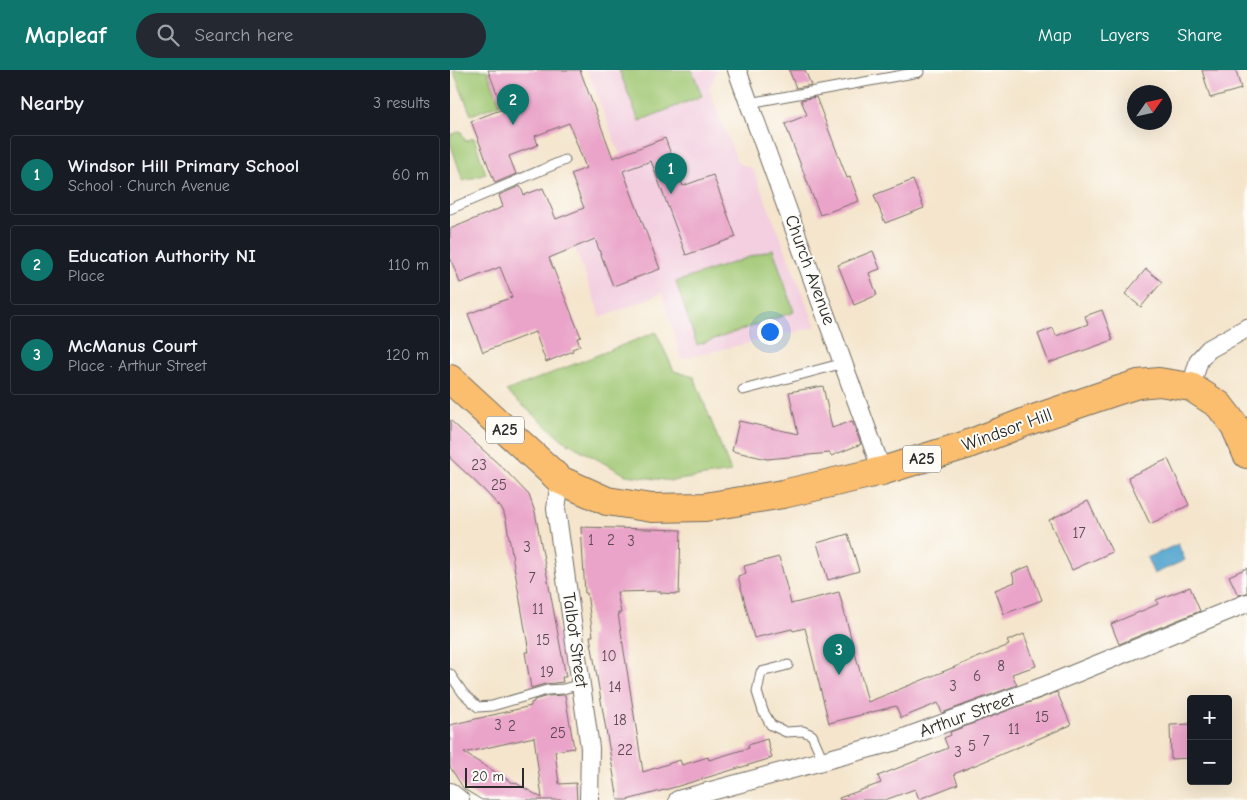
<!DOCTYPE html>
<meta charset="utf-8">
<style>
:root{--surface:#171b24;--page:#242831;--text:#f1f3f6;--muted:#9ea1a6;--line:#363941;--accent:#0f766e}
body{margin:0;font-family:"Comic Neue",sans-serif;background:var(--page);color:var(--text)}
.controls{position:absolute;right:15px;bottom:15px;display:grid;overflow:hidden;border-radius:5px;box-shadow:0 5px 20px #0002}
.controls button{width:45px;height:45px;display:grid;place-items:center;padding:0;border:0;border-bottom:1px solid var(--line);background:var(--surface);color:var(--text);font:25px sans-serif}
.compass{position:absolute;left:677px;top:15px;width:45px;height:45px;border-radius:50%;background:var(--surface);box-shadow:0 5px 20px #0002;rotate:56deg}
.scale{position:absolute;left:15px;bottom:12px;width:59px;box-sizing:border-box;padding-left:5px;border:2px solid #2b2b2b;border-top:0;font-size:14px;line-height:18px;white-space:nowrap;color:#2b2b2b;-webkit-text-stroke:4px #fdfcf7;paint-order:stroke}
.you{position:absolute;left:319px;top:261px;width:18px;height:18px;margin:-12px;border:4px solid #fff;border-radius:50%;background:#1a73e8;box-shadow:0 0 0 8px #1a73e833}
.badge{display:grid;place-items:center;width:32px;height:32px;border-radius:50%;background:var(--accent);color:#fff;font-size:16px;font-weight:700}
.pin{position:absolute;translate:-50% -41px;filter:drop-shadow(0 1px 2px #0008)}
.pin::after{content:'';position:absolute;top:26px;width:18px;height:15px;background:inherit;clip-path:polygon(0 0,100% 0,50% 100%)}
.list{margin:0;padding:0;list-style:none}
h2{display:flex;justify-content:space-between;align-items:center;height:65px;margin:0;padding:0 20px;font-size:21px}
h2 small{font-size:16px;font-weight:400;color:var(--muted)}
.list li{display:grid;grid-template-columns:32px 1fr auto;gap:15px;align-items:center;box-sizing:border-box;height:80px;margin:0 10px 10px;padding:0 10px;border:1px solid var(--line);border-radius:5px}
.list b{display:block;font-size:19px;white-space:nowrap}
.list p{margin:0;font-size:16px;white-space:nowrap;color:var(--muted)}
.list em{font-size:16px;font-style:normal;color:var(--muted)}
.icon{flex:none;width:28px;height:28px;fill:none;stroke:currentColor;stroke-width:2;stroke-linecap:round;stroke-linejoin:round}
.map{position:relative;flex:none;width:797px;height:730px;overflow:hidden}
header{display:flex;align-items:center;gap:30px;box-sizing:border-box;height:70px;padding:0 25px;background:var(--accent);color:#fff}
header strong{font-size:24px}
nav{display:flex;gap:28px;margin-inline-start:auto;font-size:18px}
.search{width:350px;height:45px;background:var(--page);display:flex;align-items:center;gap:12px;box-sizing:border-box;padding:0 18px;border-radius:28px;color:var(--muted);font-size:19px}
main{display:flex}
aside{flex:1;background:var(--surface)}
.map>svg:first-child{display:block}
.built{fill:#f3cfe0}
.green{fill:#a1c874;stroke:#667a50}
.water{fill:#55a6cf;stroke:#40687d}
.building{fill:#eaa4c9;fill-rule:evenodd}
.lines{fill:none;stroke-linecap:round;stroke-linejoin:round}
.service-casing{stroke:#716c63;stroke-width:11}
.minor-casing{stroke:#716c63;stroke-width:20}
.primary-casing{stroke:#716c63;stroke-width:30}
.service{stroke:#fff;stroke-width:9}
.minor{stroke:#fff;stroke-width:18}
.primary{stroke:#fbbe6e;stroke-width:28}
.labels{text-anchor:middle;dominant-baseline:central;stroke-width:4;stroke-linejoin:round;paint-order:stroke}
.number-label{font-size:15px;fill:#5b4952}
.shield{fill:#fdfcf7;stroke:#6a6a68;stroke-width:1}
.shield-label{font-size:16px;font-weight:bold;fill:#2b2b2b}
.street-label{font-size:18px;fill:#2b2b2b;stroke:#fdfcf7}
</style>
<header>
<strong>Mapleaf</strong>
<div class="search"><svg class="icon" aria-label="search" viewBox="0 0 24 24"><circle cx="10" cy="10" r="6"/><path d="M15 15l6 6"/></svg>Search here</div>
<nav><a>Map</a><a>Layers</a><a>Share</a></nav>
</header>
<main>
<aside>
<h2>Nearby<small>3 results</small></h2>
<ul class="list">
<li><span class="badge">1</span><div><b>Windsor Hill Primary School</b><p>School · Church Avenue</p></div><em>60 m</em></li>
<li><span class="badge">2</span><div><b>Education Authority NI</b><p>Place</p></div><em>110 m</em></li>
<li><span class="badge">3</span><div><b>McManus Court</b><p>Place · Arthur Street</p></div><em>120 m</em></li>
</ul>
</aside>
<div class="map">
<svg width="797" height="730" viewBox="0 0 797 730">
<rect width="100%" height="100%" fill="#fdfcf7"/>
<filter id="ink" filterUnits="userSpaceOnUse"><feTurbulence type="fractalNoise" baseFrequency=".02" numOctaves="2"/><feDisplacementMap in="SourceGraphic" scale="10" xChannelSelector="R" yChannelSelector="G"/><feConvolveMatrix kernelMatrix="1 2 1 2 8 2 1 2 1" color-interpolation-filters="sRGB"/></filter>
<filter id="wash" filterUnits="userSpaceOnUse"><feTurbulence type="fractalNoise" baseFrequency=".0096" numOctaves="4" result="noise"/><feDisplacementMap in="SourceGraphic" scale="20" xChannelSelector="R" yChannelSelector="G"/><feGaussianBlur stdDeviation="1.12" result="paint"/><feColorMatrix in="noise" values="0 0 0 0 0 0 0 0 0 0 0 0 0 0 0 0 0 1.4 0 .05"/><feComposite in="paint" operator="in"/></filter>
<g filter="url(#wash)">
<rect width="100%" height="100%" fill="#f4e5cc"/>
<polygon class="built" points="137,0 267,0 259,20 288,93 303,99 366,257 231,289 212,223 151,248 116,154 136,145 121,104 170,85"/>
<g class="green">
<polygon points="3,0 37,0 50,34 21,45"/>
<polygon points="169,0 242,0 252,26 189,51"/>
<polygon points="11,61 15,71 24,68 36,104 13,111 0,72 0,65"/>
<polygon points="323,179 344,242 247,275 226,212"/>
<polygon points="206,262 224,301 244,307 281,402 222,411 176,405 114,371 56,321"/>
</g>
<polygon class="water" points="728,474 735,490 704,504 697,488"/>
<g id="blocks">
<g class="building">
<polygon points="38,0 130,0 163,88 215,68 233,116 263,105 286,167 236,185 201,91 173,101 210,199 163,216 145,169 99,188 131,267 127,268 130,276 122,279 123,281 96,292 85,262 33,282 18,244 62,227 50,197 10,213 0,187 0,159 53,137 49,125 70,116 74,125 93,118 106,149 134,138 121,104 136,98 119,53 85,66 88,75 59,86 66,104 45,113 21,51 53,39"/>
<polygon points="339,0 355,0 361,15 346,18"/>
<polygon points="752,0 786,0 791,19 760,28"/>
<polygon points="366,27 397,108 400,107 409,131 370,145 335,54 357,45 351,30"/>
<polygon points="463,110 474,138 435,153 424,125"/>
<polygon points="423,181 430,199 419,203 427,225 404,235 388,195"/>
<polygon points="696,199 712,212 691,237 675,224"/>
<polygon points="652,240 663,270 599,293 588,264 603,258 606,266 638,254 635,246"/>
<polygon points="373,316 382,358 402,351 411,374 381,386 380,383 317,389 282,381 289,351 348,364 339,322"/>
<polygon points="0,350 54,399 79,425 85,442 96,500 116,607 112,607 113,612 95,614 81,618 75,582 79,582 56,450 53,440 34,420 0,388"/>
<polygon points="718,389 739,435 700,454 678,407"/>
<polygon points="638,431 662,482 622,500 599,450"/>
<polygon points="131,457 231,460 229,524 210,523 210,521 167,522 171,543 168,543 193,702 230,690 232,695 258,687 259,690 299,678 298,675 317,669 322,688 222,718 177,730 168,730 140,566 143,566 137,523 135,523"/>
<polygon points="398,464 409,501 378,510 367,473"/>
<polygon points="329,487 341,534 389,522 418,632 559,575 557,571 574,564 586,596 562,604 567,615 492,643 488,633 451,648 446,636 379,653 355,558 343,561 342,559 304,568 288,506 296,503 294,496"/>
<polygon points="579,496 592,530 554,544 545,520 565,512 562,503"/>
<polygon points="797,498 797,523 788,525 779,506"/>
<polygon points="740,517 750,541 669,574 661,554 708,534 706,530"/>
<polygon points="607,622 621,655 504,704 508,714 469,729 465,719 435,730 390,730 389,728 431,713 428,706 498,678 494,668 501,665 500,662"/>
<path d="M115 625 124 678 105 681 109 714 126 713 127 730H32L14 719 0 697V655L81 636V633L84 632V630L98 626ZM84 667 92 728 64 712 63 713 14 683Z"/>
<polygon points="741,654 741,688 721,689 720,655"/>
</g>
</g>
</g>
<g filter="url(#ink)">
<use href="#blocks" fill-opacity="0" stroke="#716c63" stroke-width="1"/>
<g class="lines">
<g class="service-casing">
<g id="service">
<polyline points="299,33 469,2"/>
<polyline points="0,139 115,90"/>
<polyline points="293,320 394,293"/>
<polyline points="338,595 311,602 307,622 313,641 321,655 336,662 353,661 362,665 373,690"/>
<polyline points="0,604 13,623 28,637 42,636 97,620 113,619 131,614"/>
</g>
</g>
<g class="minor-casing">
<g id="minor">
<polyline points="287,0 432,401"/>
<polyline points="741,317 749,290 759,279 797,258"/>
<polyline points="110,410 106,439 140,678 139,730"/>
<polyline points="0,722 10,730"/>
<polyline points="228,730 446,671 592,617 797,533"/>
</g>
</g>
<g class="primary-casing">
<polyline id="primary" points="0,309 110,410 157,431 202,438 255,437 333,424 432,401 516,375 578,351 666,321 688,314 709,312 741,317 769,335 785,356 797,384"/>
</g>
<use href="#service" class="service"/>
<use href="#minor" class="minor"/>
<use href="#primary" class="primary"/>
</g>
</g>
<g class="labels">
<g class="number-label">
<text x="29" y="395">23</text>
<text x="49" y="415">25</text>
<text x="629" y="463">17</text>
<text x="141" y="470">1</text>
<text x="161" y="470">2</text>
<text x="181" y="471">3</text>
<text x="77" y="477">3</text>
<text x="82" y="508">7</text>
<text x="88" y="539">11</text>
<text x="93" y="570">15</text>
<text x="159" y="586">10</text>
<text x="551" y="596">8</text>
<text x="97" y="602">19</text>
<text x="527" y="606">6</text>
<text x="503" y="616">3</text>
<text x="165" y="617">14</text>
<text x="592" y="647">15</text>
<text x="170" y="650">18</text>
<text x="48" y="655">3</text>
<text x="62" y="656">2</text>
<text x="564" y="659">11</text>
<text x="108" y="663">25</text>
<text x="536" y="671">7</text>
<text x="522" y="676">5</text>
<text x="175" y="680">22</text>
<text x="508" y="682">3</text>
</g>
<g class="shield">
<rect x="36" y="346.5" width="38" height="27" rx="4"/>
<rect x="453" y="375.5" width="38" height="27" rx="4"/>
</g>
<g class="shield-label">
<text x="55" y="360">A25</text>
<text x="472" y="389">A25</text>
</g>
<g class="street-label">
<text transform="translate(360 200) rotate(70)">Church Avenue</text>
<text transform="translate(557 360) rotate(-20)">Windsor Hill</text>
<text transform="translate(125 570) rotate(82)">Talbot Street</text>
<text transform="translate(517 645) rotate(-20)">Arthur Street</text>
</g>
</g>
</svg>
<div class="controls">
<button>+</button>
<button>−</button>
</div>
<svg class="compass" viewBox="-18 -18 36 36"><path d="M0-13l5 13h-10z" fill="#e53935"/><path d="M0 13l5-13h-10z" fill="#9ea1a6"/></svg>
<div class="scale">20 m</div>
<div class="you"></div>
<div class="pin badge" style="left:221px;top:124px">1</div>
<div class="pin badge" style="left:63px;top:55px">2</div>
<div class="pin badge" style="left:389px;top:605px">3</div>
</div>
</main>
